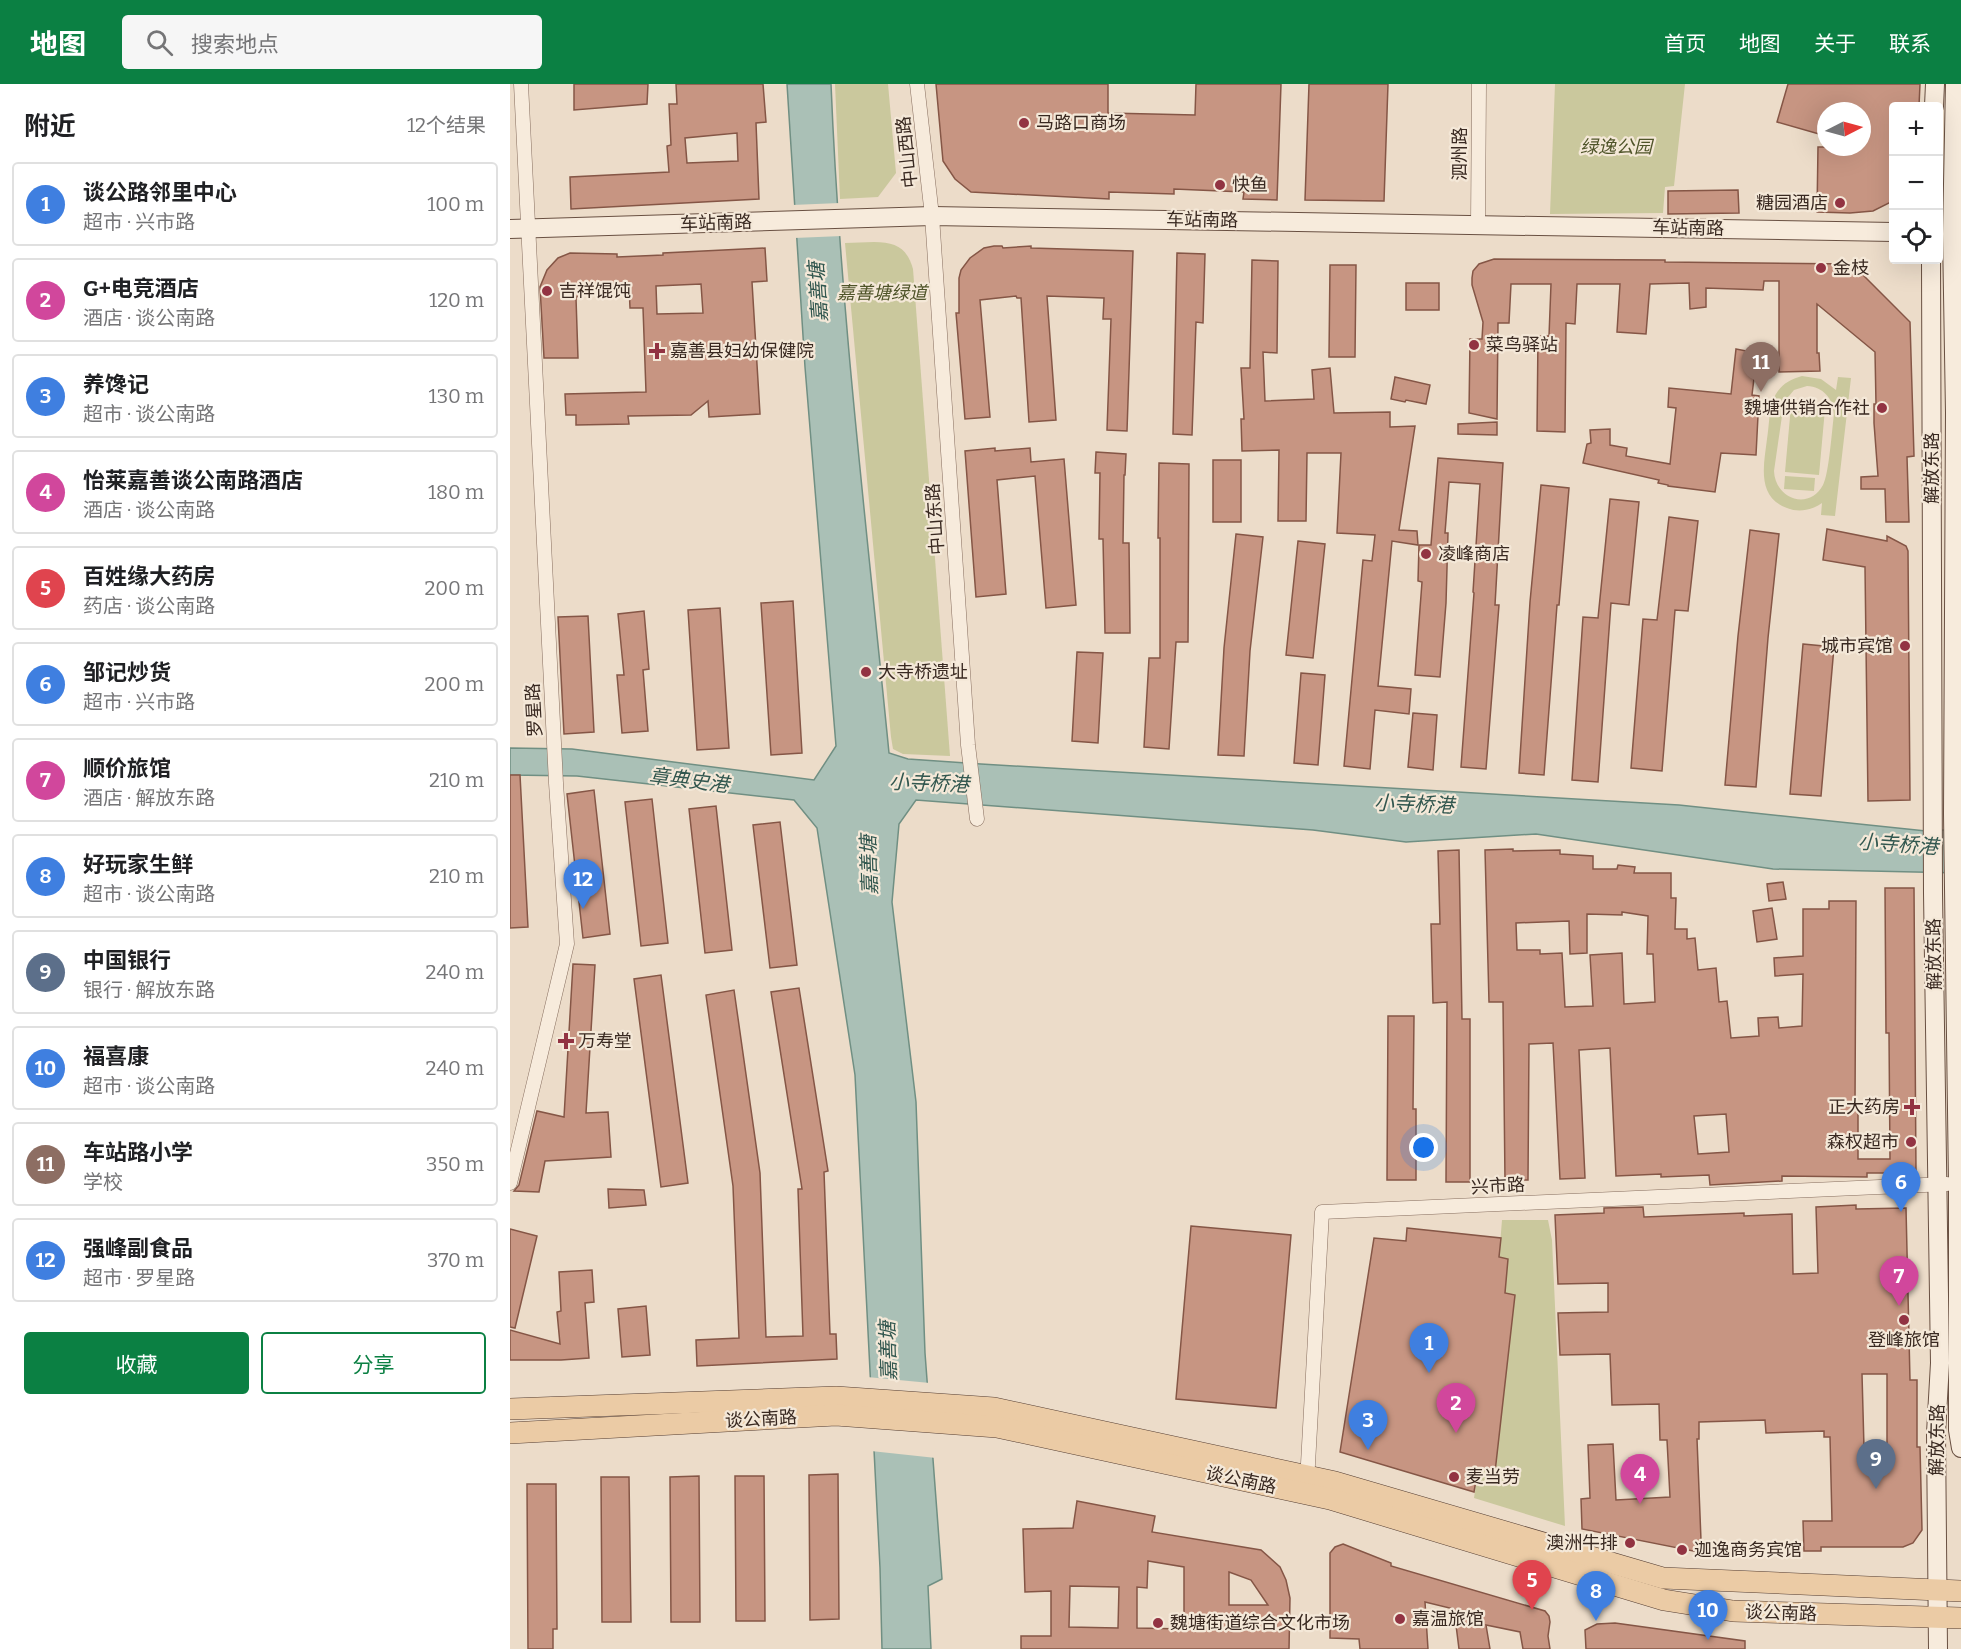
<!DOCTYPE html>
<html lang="zh">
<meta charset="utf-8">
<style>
:root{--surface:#fff;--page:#f6f6f6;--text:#202124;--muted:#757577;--line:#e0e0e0;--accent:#0b8043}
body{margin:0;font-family:Bitter,"Noto Sans SC",serif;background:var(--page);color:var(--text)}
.controls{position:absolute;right:18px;top:18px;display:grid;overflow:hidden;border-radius:6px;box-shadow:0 6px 24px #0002}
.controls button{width:54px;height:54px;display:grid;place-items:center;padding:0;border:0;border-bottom:2px solid var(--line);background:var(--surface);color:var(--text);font:30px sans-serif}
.compass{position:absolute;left:1307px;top:18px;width:54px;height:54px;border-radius:50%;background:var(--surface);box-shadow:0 6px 24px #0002;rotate:84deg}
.you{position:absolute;left:914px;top:1064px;width:21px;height:21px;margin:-15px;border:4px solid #fff;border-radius:50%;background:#1a73e8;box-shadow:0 0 0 9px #1a73e833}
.badge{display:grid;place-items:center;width:39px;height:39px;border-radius:50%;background:var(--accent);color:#fff;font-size:20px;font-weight:700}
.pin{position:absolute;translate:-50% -50px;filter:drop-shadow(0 2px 3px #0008)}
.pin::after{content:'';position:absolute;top:32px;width:21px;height:18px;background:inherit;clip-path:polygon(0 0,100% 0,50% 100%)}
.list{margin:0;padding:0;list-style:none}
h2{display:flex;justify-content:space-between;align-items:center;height:78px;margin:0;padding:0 24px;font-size:26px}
h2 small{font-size:20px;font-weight:400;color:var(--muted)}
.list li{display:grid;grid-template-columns:39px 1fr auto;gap:18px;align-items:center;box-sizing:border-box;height:84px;margin:0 12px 12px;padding:0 12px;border:2px solid var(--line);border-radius:6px}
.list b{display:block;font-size:22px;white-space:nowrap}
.list p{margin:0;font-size:20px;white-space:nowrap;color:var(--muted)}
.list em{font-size:20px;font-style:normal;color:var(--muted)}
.actions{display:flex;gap:12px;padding:18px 24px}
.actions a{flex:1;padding:14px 0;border:2px solid var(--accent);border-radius:6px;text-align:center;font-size:21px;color:var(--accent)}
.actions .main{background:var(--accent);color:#fff}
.icon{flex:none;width:33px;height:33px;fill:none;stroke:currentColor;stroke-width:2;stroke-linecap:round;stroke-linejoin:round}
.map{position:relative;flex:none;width:1451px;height:1565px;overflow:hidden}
header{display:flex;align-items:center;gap:36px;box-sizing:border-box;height:84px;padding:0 30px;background:var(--accent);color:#fff}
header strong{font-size:28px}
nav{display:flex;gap:33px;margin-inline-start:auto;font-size:21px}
.search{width:420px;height:54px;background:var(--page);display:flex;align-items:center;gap:15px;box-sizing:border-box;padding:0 21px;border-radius:6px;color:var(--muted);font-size:22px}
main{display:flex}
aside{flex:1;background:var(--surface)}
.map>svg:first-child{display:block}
.green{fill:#cac89d;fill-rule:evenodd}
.water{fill:#aac0b6;stroke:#708f83;stroke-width:1.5}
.pier{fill:#ecdcc9}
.building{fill:#c79582;stroke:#855646;stroke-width:1.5;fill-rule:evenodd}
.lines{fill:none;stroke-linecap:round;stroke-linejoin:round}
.street-casing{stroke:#876e5f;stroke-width:15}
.secondary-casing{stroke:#695042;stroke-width:20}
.primary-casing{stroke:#553e33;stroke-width:22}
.street{stroke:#f7ebdc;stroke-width:14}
.secondary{stroke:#f7ebdc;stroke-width:18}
.primary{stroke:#ebcba5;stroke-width:21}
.poi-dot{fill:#923342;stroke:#f4e8d8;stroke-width:2}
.labels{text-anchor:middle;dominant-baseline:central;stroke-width:4.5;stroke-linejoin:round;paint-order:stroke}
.poi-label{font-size:18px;fill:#392921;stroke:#f4e8d8;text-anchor:start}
.park-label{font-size:18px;font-style:italic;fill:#4f5429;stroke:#f4e8d8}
.street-label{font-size:18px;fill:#392921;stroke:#f4e8d8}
.water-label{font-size:20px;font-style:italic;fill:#32574f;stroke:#f4e8d8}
</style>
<header>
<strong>地图</strong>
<div class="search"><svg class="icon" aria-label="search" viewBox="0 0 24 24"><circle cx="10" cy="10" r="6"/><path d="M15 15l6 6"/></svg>搜索地点</div>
<nav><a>首页</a><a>地图</a><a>关于</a><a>联系</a></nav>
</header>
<main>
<aside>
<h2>附近<small>12个结果</small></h2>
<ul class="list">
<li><span class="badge" style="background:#3f7fe0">1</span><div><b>谈公路邻里中心</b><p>超市 · 兴市路</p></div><em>100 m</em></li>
<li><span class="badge" style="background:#d1479c">2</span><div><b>G+电竞酒店</b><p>酒店 · 谈公南路</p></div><em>120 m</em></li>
<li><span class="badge" style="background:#3f7fe0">3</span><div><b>养馋记</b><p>超市 · 谈公南路</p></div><em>130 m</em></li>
<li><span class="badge" style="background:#d1479c">4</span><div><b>怡莱嘉善谈公南路酒店</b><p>酒店 · 谈公南路</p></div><em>180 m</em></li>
<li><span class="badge" style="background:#e0444e">5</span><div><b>百姓缘大药房</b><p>药店 · 谈公南路</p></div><em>200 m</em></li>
<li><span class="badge" style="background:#3f7fe0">6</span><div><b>邹记炒货</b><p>超市 · 兴市路</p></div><em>200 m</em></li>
<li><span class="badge" style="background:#d1479c">7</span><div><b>顺价旅馆</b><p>酒店 · 解放东路</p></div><em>210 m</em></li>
<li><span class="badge" style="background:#3f7fe0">8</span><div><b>好玩家生鲜</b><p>超市 · 谈公南路</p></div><em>210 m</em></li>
<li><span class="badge" style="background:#5c6f8a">9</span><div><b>中国银行</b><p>银行 · 解放东路</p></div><em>240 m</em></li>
<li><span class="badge" style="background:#3f7fe0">10</span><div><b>福喜康</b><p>超市 · 谈公南路</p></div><em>240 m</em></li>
<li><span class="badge" style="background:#8d6e63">11</span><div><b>车站路小学</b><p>学校</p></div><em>350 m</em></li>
<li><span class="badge" style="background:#3f7fe0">12</span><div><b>强峰副食品</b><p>超市 · 罗星路</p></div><em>370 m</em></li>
</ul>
<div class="actions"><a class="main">收藏</a><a>分享</a></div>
</aside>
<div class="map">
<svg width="1451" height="1565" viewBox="0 0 1451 1565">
<rect width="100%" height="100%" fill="#ecdcc9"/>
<g class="green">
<polygon points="325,0 378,0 386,89 368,113 330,115"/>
<polygon points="1045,0 1175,0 1164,102 1155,103 1153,129 1040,130"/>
<path d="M364 158C386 158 397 164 403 185L440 672 393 670 383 665 381 653 335 159Z"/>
<path d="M1292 292 1311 295 1326 306 1328 293 1341 294 1325 432 1311 431 1312 419C1302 426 1289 429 1277 424 1246 413 1254 380 1257 355 1259 343 1259 330 1262 318 1268 303 1277 296 1292 292ZM1297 302C1313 303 1323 314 1324 330 1322 345 1319 390 1313 401 1299 427 1265 415 1264 387L1274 318 1284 306Z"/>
<polygon points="1281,322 1315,325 1309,391 1275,388"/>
<polygon points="1275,392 1305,394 1304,407 1274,405"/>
<polygon points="992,1136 1038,1136 1042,1156 1055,1442 964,1414 968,1385 1005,1211 995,1209 998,1175 989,1173"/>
</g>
<path class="water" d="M277 0H321C330 224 357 446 379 669L398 675 471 680 1169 721 1416 747 1451 745V789L1263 785 1026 750 896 758 803 746 406 716 389 740 382 818 406 1018 415 1269 432 1495 418 1502 421 1565H372L370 1484 345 991 307 744 284 716 67 692 0 691V664L62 665 304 696 326 662 295 283Z"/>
<g class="pier">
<polygon points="330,119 332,152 284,154 282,121"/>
<polygon points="357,1293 420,1299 426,1374 361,1367"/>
</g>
<g class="building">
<polygon points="64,0 138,0 137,20 64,26"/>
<path d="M166 0H253L256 38 246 39 249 115 61 125 60 93 159 88 157 62 161 61 159 20H167ZM227 49 228 77 177 79 175 54Z"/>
<polygon points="426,0 598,0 598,29 685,31 686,0 771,0 767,116 733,115 734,108 664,105 664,110 599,108 599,115 461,108 445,95 433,77"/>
<polygon points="799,0 878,0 874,117 795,116"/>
<polygon points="1278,0 1410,0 1409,22 1383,22 1383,115 1381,118 1363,127 1340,129 1307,128 1308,63 1352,63 1352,27 1316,27 1316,52 1267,38"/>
<polygon points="1228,106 1229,129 1158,130 1158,107"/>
<polygon points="484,162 492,162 493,164 521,162 521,164 623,167 617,347 597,346 601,235 593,235 594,214 537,212 546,336 519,338 511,214 507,214 506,212 470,216 480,333 455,335 446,229 449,229 449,194 451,186 460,174 474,164"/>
<path d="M255 164 257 197 242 198 250 330 199 333 198 317 181 331 118 332 119 340 66 341V331H56L55 310 136 308 133 224H120L119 202 75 203 66 214 68 274H34L30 203 37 186 48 174 60 169 107 170V173L153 171V169ZM191 200 193 229 147 230 146 202Z"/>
<polygon points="667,169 695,170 693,239 686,238 682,351 663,350"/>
<polygon points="984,175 1155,176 1155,178 1342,180 1400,238 1404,372 1397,373 1399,438 1376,438 1375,405 1351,405 1351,393 1368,392 1364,339 1364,320 1366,320 1365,268 1307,220 1307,269 1309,269 1310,287 1269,288 1269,197 1254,197 1253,206 1196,204 1196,223 1180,225 1179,199 1140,200 1136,250 1107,248 1110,200 1067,200 1065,240 1056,239 1055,348 1027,347 1028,252 1039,252 1041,200 1001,200 999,239 988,239 987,335 959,329 960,255 972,255 973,238 962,201 962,194 963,187 969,180"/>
<polygon points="742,176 768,177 767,269 753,268 755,317 804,315 802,286 820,284 824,329 880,328 880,343 905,342 889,446 907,447 908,461 882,457 868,602 901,605 899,630 865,626 860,685 834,682 853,476 862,477 865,451 827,449 831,369 797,369 796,437 768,437 769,366 732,367 731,335 734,335 731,284 740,284"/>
<polygon points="820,181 846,181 845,273 819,273"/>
<rect x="896" y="199" width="33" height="27"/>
<polygon points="1226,265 1247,269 1242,311 1249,312 1246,371 1211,369 1205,408 1158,402 1158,401 1148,399 1149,396 1073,379 1077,360 1081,359 1080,346 1100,345 1100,361 1117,364 1116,372 1160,380 1166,324 1158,323 1159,304 1221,310"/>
<polygon points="885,293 920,301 916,320 896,316 895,318 881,315"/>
<polygon points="987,338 987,351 948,350 948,340"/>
<polygon points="485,364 485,367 520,364 521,378 554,375 566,521 536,524 525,392 487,396 496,510 466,513 455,367"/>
<polygon points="586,368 616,370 615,391 614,391 613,459 619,459 620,549 595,549 593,455 589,455 590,389 585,389"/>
<polygon points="928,374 993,379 985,521 989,521 976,685 951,683 964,509 963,508 970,400 939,398 935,449 938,449 936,519 930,593 905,591 912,498 908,497 909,461 921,461"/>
<rect x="703" y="376" width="28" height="62"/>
<polygon points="649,379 679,380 678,558 666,558 659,665 634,663 639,574 650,574 650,454 648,454"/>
<polygon points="1031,401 1059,404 1049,521 1047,521 1034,691 1009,689 1020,518"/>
<polygon points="1100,415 1129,418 1119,521 1101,519 1088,698 1062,696 1073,533 1088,534"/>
<polygon points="1159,433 1188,437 1178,527 1165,526 1152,687 1121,684 1133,535 1147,536"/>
<polygon points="1317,445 1377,457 1377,452 1396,462 1398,467 1400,716 1358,717 1355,483 1313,476"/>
<polygon points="1240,446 1269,450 1258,554 1246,703 1215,701 1228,552"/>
<polygon points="726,450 753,453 740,567 734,672 708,671 714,564"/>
<polygon points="788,457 815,460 803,574 776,571"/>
<polygon points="283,517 292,669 261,671 251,519"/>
<polygon points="210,524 219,664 187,666 178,526"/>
<polygon points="134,527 139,585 133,586 138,647 112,649 107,591 114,591 108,530"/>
<polygon points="78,532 84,648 54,650 48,533"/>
<polygon points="1293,560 1324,563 1311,712 1280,710"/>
<polygon points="567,568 593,569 588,659 562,657"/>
<polygon points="791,589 815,591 808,681 784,679"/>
<polygon points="903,629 927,631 923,686 898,683"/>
<polygon points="0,691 10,691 18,843 0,844"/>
<polygon points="84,706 100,850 73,854 57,710"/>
<polygon points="142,715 158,859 131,862 115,718"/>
<polygon points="206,722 222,866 195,869 179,725"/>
<polygon points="270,738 287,881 260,884 243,741"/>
<path d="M1003 765V767L1050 766V770L1083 772V785H1107L1108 781 1125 783 1124 789H1161V814H1166L1165 845H1177V855L1185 854 1188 886 1206 884 1209 918 1217 917 1221 954 1249 952 1248 934 1268 933 1269 944 1292 942 1293 890 1265 892 1264 874 1293 872V825H1319V817H1346L1345 1020H1348V1075H1380L1379 949H1376L1375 804H1404L1406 1089H1357V1093L1272 1092V1097L1200 1101 1199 1091 1151 1093V1090L1106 1092 1100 964 1069 966 1075 1094 1050 1095 1043 959 1019 960 1018 1096H995L993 918H979L975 766ZM1112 828 1138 832 1137 870H1143L1145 918 1114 920 1112 869 1080 871 1083 922 1055 923 1052 869 1030 870V866H1007L1006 839 1059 837 1060 870 1077 869V830L1112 831ZM1216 1030 1219 1068 1188 1070 1184 1032Z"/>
<polygon points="949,766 952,935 960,935 960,1098 936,1098 937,918 923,919 921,840 930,840 928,767"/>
<polygon points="1273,798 1276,815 1259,817 1257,800"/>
<polygon points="1262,824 1267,855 1247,858 1243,827"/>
<polygon points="63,880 85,881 76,1029 98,1028 101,1073 35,1077 29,1108 4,1107 9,1101 27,1027 54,1033"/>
<polygon points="151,891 178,1099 151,1103 124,895"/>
<polygon points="289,904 318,1087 314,1088 320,1250 326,1250 327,1275 187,1282 186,1256 229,1254 223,1102 196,911 224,906 250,1089 256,1253 293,1252 288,1105 292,1105 261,908"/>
<polygon points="878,932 904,932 903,1025 906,1025 906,1096 877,1096"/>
<polygon points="98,1105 134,1106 136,1121 99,1124"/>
<path d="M1346 1121V1125L1396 1124 1400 1296H1407V1363H1410L1412 1446 1403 1459 1393 1463H1311V1467H1294L1293 1437H1322L1320 1353H1314V1347L1256 1349 1255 1336 1189 1338V1355H1187L1191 1456 1188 1468 1072 1445 1071 1415 1080 1414 1078 1361 1103 1360 1106 1416 1160 1413 1157 1356H1150L1149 1320 1102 1321 1100 1270 1050 1271 1048 1229 1098 1228V1199L1048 1200 1045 1131 1094 1129V1124L1133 1123 1134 1133 1234 1129V1132L1282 1130 1283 1190 1308 1189 1306 1123ZM1352 1290H1377V1363L1354 1364Z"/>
<polygon points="681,1142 781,1151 766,1324 666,1315"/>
<polygon points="897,1144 991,1154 989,1173 998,1175 995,1209 1005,1211 985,1388 968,1385 964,1408 830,1368 864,1154 896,1157"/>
<polygon points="0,1145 27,1152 5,1244 0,1243"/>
<polygon points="82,1186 84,1218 75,1219 79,1274 51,1276 0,1276 0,1246 50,1260 47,1228 51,1227 49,1188"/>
<polygon points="136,1222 140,1271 112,1273 108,1225"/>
<polygon points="328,1390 329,1535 300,1536 299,1391"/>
<polygon points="189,1392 190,1538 161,1538 160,1393"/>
<polygon points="225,1392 254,1392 255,1537 226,1537"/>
<polygon points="91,1393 119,1393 121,1538 92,1538"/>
<polygon points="17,1400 46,1400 47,1545 43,1545 43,1565 18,1565"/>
<path d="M567 1417 645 1432 642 1448 751 1466 770 1483 776 1496 780 1514 779 1565H511V1552H541V1507L515 1508 513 1445 563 1444ZM638 1477 674 1483V1545L627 1544V1503L637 1504ZM719 1488 741 1496 758 1521H719ZM560 1502 609 1503 608 1544 559 1543Z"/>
<polygon points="833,1460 881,1479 881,1482 1035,1527 1039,1532 1040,1538 1038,1552 1040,1565 1013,1565 1010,1548 976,1541 980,1565 949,1565 944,1525 915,1518 918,1565 850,1565 849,1555 820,1554 820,1469 825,1463"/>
<polygon points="1105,1539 1235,1557 1235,1565 1076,1565 1075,1546 1087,1540"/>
</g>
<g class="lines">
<g class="street-casing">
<g id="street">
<polyline points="407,0 422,132 458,661 467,735"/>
<polyline points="968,141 969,0"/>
<polyline points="0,1099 57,860 46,699 11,0"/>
<polyline points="797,1398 812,1128 1437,1100"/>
</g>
</g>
<g class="secondary-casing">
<g id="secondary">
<polyline points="1445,0 1442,150 1445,328 1443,730 1448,1100 1448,1346 1451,1364"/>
<polyline points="1424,22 1425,0"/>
<polyline points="0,145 422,132 1384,148"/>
<polyline points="1421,176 1423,809 1430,1279 1426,1349 1428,1565"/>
</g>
</g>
<g class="primary-casing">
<g id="primary">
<polyline points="0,1325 326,1313 484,1324 825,1398 1153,1494 1451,1507"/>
<polyline points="0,1349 326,1331 487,1343 820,1415 1154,1516 1223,1527 1451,1534"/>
</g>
</g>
<use href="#street" class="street"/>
<use href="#secondary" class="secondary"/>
<use href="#primary" class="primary"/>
</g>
<g class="poi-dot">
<circle cx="514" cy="39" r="6"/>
<circle cx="710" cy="101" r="6"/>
<circle cx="1330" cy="119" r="6"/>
<circle cx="1311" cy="184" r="6"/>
<circle cx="37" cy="207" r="6"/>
<circle cx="964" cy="261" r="6"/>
<path d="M144 258h6v6h6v6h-6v6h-6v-6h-6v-6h6z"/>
<circle cx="1372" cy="324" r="6"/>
<circle cx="916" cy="470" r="6"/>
<circle cx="1395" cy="562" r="6"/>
<circle cx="356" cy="588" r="6"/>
<path d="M53 948h6v6h6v6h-6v6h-6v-6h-6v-6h6z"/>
<path d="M1399 1014h6v6h6v6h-6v6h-6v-6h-6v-6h6z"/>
<circle cx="1401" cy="1058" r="6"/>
<circle cx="1394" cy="1236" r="6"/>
<circle cx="944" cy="1393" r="6"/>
<circle cx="1120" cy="1459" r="6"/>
<circle cx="1172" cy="1466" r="6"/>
<circle cx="890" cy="1535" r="6"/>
<circle cx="648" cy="1539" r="6"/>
</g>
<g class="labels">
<g class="poi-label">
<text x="526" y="39">马路口商场</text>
<text x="722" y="101">快鱼</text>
<text x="1318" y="119" text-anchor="end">糖园酒店</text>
<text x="1323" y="184">金枝</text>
<text x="49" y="207">吉祥馄饨</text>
<text x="976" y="261">菜鸟驿站</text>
<text x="160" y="267">嘉善县妇幼保健院</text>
<text x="1360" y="324" text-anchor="end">魏塘供销合作社</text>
<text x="928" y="470">凌峰商店</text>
<text x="1383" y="562" text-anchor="end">城市宾馆</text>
<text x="368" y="588">大寺桥遗址</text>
<text x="68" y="957">万寿堂</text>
<text x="1390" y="1023" text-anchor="end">正大药房</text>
<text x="1389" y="1058" text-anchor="end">森权超市</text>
<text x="1394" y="1256" text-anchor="middle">登峰旅馆</text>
<text x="956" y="1393">麦当劳</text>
<text x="1108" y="1459" text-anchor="end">澳洲牛排</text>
<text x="1184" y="1466">迦逸商务宾馆</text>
<text x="902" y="1535">嘉温旅馆</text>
<text x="660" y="1539">魏塘街道综合文化市场</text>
</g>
<g class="park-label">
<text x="1106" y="63">绿逸公园</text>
<text x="372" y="209">嘉善塘绿道</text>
</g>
<g class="street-label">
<text transform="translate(397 68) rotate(-96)">中山西路</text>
<text transform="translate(950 70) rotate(-90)">泗州路</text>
<text transform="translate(692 136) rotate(1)">车站南路</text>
<text transform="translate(206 139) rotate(-2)">车站南路</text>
<text transform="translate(1178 144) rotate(1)">车站南路</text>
<text transform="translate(1422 384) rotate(-90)">解放东路</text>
<text transform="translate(425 435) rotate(-94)">中山东路</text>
<text transform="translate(24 626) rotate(-93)">罗星路</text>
<text transform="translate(1424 870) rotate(-91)">解放东路</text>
<text transform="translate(988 1102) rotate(-3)">兴市路</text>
<text transform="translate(251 1335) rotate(-3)">谈公南路</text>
<text transform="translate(1427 1356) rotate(-89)">解放东路</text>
<text transform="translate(731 1396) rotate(12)">谈公南路</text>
<text transform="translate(1271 1529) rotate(2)">谈公南路</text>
</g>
<g class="water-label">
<text transform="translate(308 208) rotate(-94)">嘉善塘</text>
<text transform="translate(179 696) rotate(7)">章典史港</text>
<text transform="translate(419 699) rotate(2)">小寺桥港</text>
<text transform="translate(904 720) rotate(2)">小寺桥港</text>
<text transform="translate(1388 760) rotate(4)">小寺桥港</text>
<text transform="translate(359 781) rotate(-92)">嘉善塘</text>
<text transform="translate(378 1267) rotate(-92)">嘉善塘</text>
</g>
</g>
</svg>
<div class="controls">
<button>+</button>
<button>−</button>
<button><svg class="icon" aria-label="locate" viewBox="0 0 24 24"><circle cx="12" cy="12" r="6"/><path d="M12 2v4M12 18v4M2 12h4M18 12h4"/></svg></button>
</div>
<svg class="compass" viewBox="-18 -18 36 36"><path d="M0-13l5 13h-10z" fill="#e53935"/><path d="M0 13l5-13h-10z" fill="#757577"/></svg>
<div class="you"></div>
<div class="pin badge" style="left:919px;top:1289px;background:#3f7fe0">1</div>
<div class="pin badge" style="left:946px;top:1349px;background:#d1479c">2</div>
<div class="pin badge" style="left:858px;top:1366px;background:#3f7fe0">3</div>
<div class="pin badge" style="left:1130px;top:1420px;background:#d1479c">4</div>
<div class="pin badge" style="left:1022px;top:1526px;background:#e0444e">5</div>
<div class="pin badge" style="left:1391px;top:1128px;background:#3f7fe0">6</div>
<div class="pin badge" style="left:1389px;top:1222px;background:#d1479c">7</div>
<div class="pin badge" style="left:1086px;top:1537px;background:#3f7fe0">8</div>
<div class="pin badge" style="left:1366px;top:1405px;background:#5c6f8a">9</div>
<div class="pin badge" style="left:1198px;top:1556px;background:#3f7fe0">10</div>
<div class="pin badge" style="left:1251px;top:308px;background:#8d6e63">11</div>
<div class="pin badge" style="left:73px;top:825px;background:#3f7fe0">12</div>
</div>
</main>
